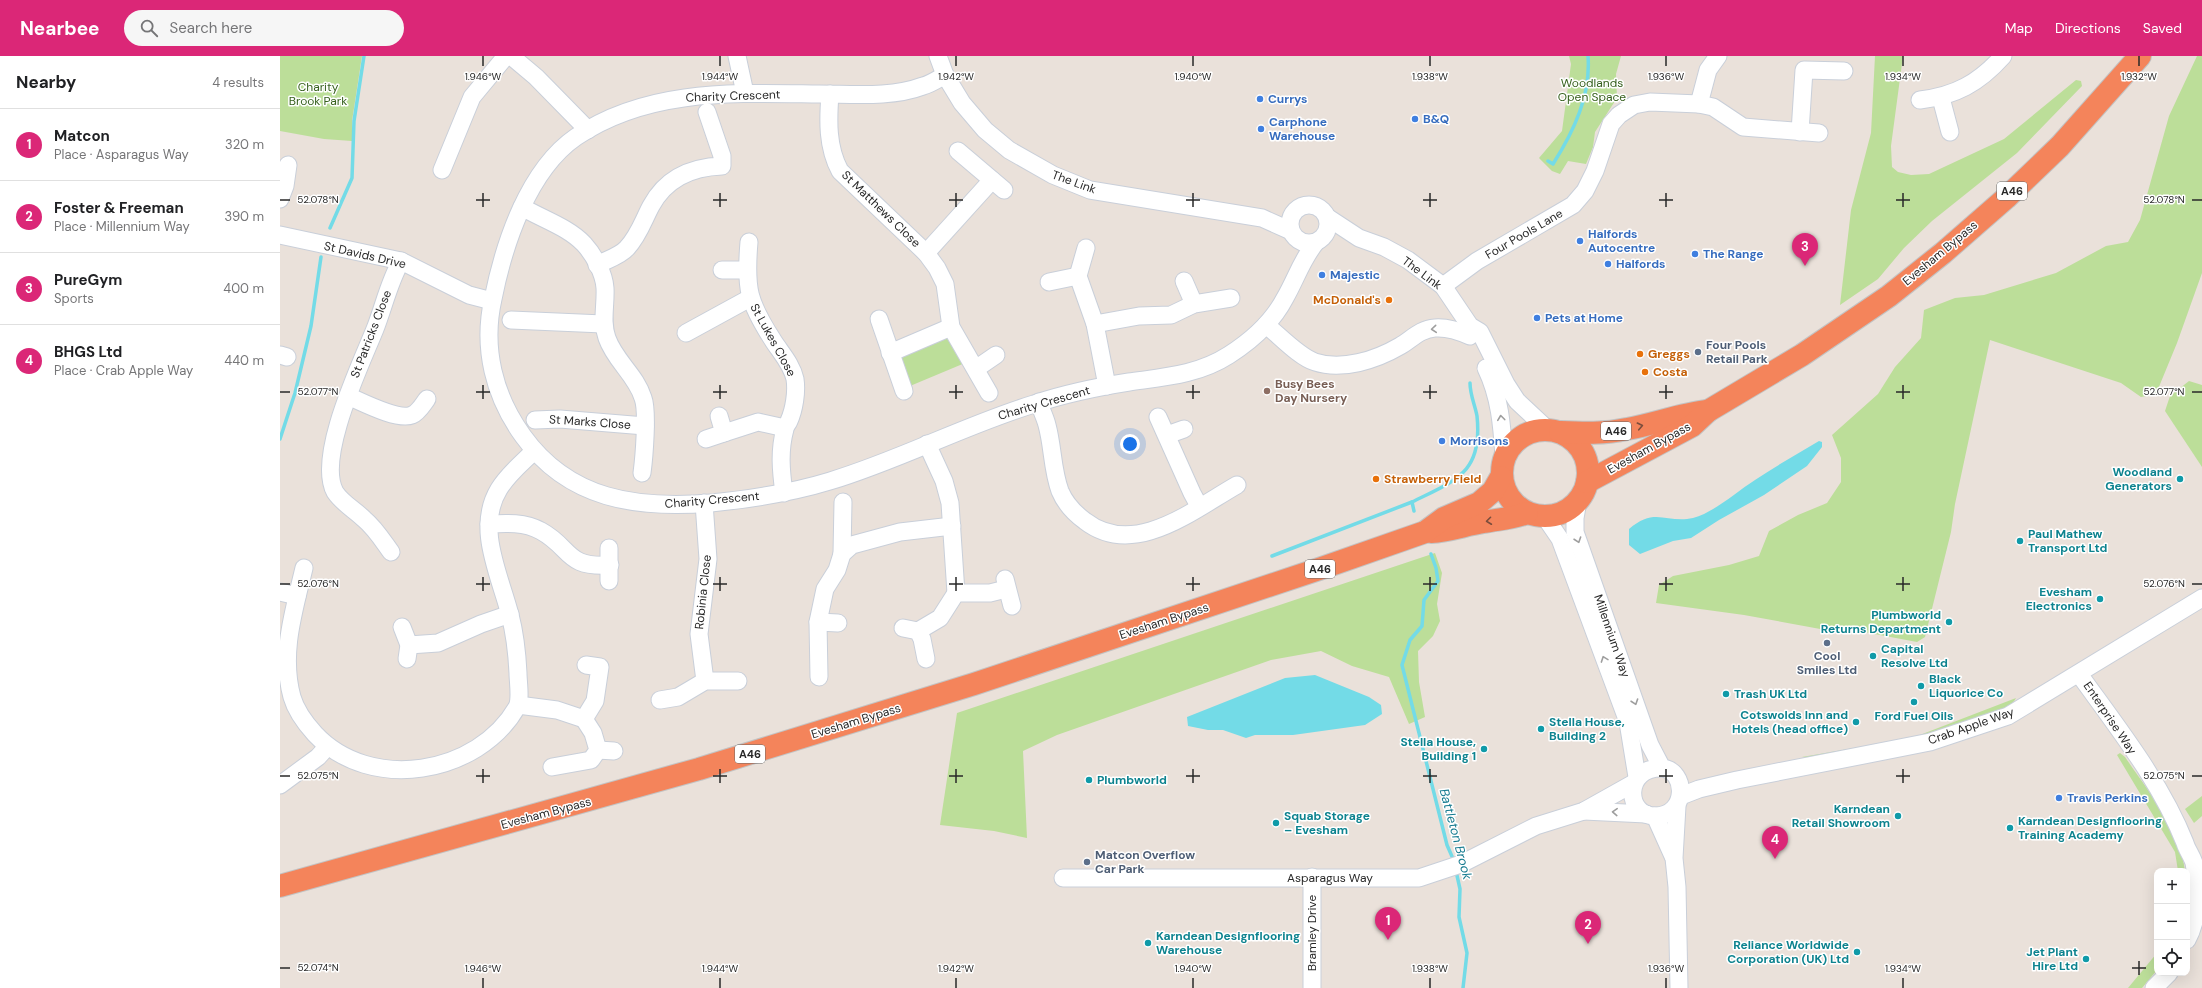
<!DOCTYPE html>
<meta charset="utf-8">
<style>
:root{--surface:#fff;--page:#f6f6f6;--text:#202124;--muted:#757577;--line:#e0e0e0;--accent:#db2777}
body{margin:0;font-family:"DM Sans",sans-serif;background:var(--page);color:var(--text)}
.controls{position:absolute;right:12px;bottom:12px;display:grid;overflow:hidden;border-radius:8px;box-shadow:0 4px 16px #0002}
.controls button{width:36px;height:36px;display:grid;place-items:center;padding:0;border:0;border-bottom:1px solid var(--line);background:var(--surface);color:var(--text);font:20px sans-serif}
.you{position:absolute;left:850px;top:388px;width:14px;height:14px;margin:-10px;border:3px solid #fff;border-radius:50%;background:#1a73e8;box-shadow:0 0 0 6px #1a73e833}
.badge{display:grid;place-items:center;width:26px;height:26px;border-radius:50%;background:var(--accent);color:#fff;font-size:13px;font-weight:700}
.pin{position:absolute;translate:-50% -33px;filter:drop-shadow(0 1px 2px #0008)}
.pin::after{content:'';position:absolute;top:21px;width:14px;height:12px;background:inherit;clip-path:polygon(0 0,100% 0,50% 100%)}
.list{margin:0;padding:0;list-style:none}
h2{display:flex;justify-content:space-between;align-items:center;height:52px;margin:0;padding:0 16px;font-size:17px}
h2 small{font-size:13px;font-weight:400;color:var(--muted)}
.list li{display:grid;grid-template-columns:26px 1fr auto;gap:12px;align-items:center;box-sizing:border-box;height:72px;padding:0 16px;border-top:1px solid var(--line)}
.list b{display:block;font-size:15px;white-space:nowrap}
.list p{margin:0;font-size:13px;white-space:nowrap;color:var(--muted)}
.list em{font-size:13px;font-style:normal;color:var(--muted)}
.icon{flex:none;width:22px;height:22px;fill:none;stroke:currentColor;stroke-width:2;stroke-linecap:round;stroke-linejoin:round}
.map{position:relative;flex:none;width:1922px;height:932px;overflow:hidden}
header{display:flex;align-items:center;gap:24px;box-sizing:border-box;height:56px;padding:0 20px;background:var(--accent);color:#fff}
header strong{font-size:19px}
nav{display:flex;gap:22px;margin-inline-start:auto;font-size:14px}
.search{width:280px;height:36px;background:var(--page);display:flex;align-items:center;gap:10px;box-sizing:border-box;padding:0 14px;border-radius:22px;color:var(--muted);font-size:15px}
main{display:flex}
aside{flex:1;background:var(--surface)}
.map>svg:first-child{display:block}
.green{fill:#bcde99}
.water{fill:#73dbe7}
.lines{fill:none;stroke-linecap:round;stroke-linejoin:round}
.stream{stroke:#73dbe7;stroke-width:3.5}
.minor-casing{stroke:#c9cfd9;stroke-width:19}
.highway-casing{stroke:#c3c3c3;stroke-width:24}
.minor{stroke:#fff;stroke-width:17}
.highway{stroke:#f4845b;stroke-width:22}
.oneway{stroke:#9e9e9e}
.oneway2{stroke:#7a4d3c}
.ticks{fill:none;stroke:#282828;stroke-width:1.5}
.shop-dot{fill:#3f7fe0;stroke:#fff;stroke-width:1.5}
.food-dot{fill:#e8710a;stroke:#fff;stroke-width:1.5}
.service-dot{fill:#5c6f8a;stroke:#fff;stroke-width:1.5}
.education-dot{fill:#8d6e63;stroke:#fff;stroke-width:1.5}
.culture-dot{fill:#0f9aa8;stroke:#fff;stroke-width:1.5}
.labels{text-anchor:middle;dominant-baseline:central;stroke-width:3;stroke-linejoin:round;paint-order:stroke}
.shield{fill:#fff;stroke:#686868;stroke-width:1}
.shield-label{font-size:11px;font-weight:bold;fill:#282828}
.park-label{font-size:12px;fill:#36601d;stroke:#fff}
.street-label{font-size:12px;fill:#282828;stroke:#fff}
.shop-label{font-size:12px;font-weight:bold;fill:#366cbe;stroke:#fff;text-anchor:start}
.food-label{font-size:12px;font-weight:bold;fill:#c56008;stroke:#fff;text-anchor:start}
.service-label{font-size:12px;font-weight:bold;fill:#4e5e75;stroke:#fff;text-anchor:start}
.education-label{font-size:12px;font-weight:bold;fill:#785e54;stroke:#fff;text-anchor:start}
.culture-label{font-size:12px;font-weight:bold;fill:#0d838f;stroke:#fff;text-anchor:start}
.water-label{font-size:13px;font-style:italic;fill:#157a8f;stroke:#fff}
.ticks-label{font-size:10px;text-anchor:middle;fill:#282828;stroke:#fff;stroke-width:3;stroke-linejoin:round;paint-order:stroke}
</style>
<header>
<strong>Nearbee</strong>
<div class="search"><svg class="icon" aria-label="search" viewBox="0 0 24 24"><circle cx="10" cy="10" r="6"/><path d="M15 15l6 6"/></svg>Search here</div>
<nav><a>Map</a><a>Directions</a><a>Saved</a></nav>
</header>
<main>
<aside>
<h2>Nearby<small>4 results</small></h2>
<ul class="list">
<li><span class="badge">1</span><div><b>Matcon</b><p>Place · Asparagus Way</p></div><em>320 m</em></li>
<li><span class="badge">2</span><div><b>Foster &amp; Freeman</b><p>Place · Millennium Way</p></div><em>390 m</em></li>
<li><span class="badge">3</span><div><b>PureGym</b><p>Sports</p></div><em>400 m</em></li>
<li><span class="badge">4</span><div><b>BHGS Ltd</b><p>Place · Crab Apple Way</p></div><em>440 m</em></li>
</ul>
</aside>
<div class="map">
<svg width="1922" height="932" viewBox="0 0 1922 932">
<rect width="100%" height="100%" fill="#eae1da"/>
<g class="green">
<polygon points="0,0 82,0 72,65 72,85 44,83 0,75"/>
<polygon points="1289,0 1341,0 1336,18 1337,42 1315,76 1313,91 1306,108 1288,105 1280,118 1272,115 1259,102 1282,75 1291,8"/>
<polygon points="1595,0 1623,0 1611,90 1612,111 1618,116 1631,119 1649,118 1724,83 1796,24 1801,25 1802,30 1737,97 1652,165 1624,192 1598,223 1560,249 1571,154 1591,77"/>
<polygon points="1917,0 1922,0 1922,217 1897,287 1876,338 1861,341 1841,327 1710,284 1675,448 1671,476 1645,581 1637,586 1568,573 1562,577 1464,559 1376,547 1379,529 1393,520 1449,509 1479,500 1489,475 1518,459 1547,447 1561,426 1561,402 1552,379 1598,338 1615,311 1641,282 1644,254 1675,242 1704,239 1776,217 1826,190 1848,186 1860,164 1889,60"/>
<polygon points="668,279 685,307 630,330 620,299"/>
<polygon points="1909,325 1922,329 1922,411 1885,355 1890,340"/>
<polygon points="1155,497 1162,517 1157,548 1160,565 1153,580 1138,595 1139,626 1145,661 1129,668 1109,621 1072,610 1041,595 991,604 777,679 743,695 747,782 714,775 660,769 677,657"/>
<path d="M1736 642C1723 671 1563 695 1527 702L1522 701 1632 682Z"/>
<path d="M1840 697 1845 701C1868 735 1900 773 1905 815H1898L1895 796 1837 699Z"/>
<polygon points="1922,740 1922,760 1914,767 1905,753"/>
<polygon points="1877,897 1877,914 1862,932 1848,932"/>
</g>
<g class="water">
<path d="M1539 385 1542 386V391L1527 410 1484 439 1439 464 1411 482 1393 485 1360 498 1349 489V473C1375 450 1387 468 1413 462 1435 456 1456 436 1475 424 1496 410 1517 398 1539 385Z"/>
<polygon points="1035,619 1089,641 1101,649 1102,658 1085,669 1013,679 975,679 966,682 943,674 928,674 908,670 907,661 1005,622"/>
</g>
<g class="lines">
<g class="stream">
<path d="M1268 105 1273 108C1294 75 1311 39 1308 0"/>
<polyline points="50,172 72,122 74,65 84,0"/>
<polyline points="0,383 15,337 31,270 41,201"/>
<path d="M1134 455 1132 446C1176 424 1203 417 1197 360 1195 349 1190 339 1190 327"/>
<polyline points="1151,498 1156,512 1158,525 1144,544 1142,570 1130,584 1122,609 1167,789 1174,805"/>
<polyline points="992,500 1132,446"/>
<polyline points="1176,815 1180,833 1179,861 1187,897 1183,932"/>
</g>
<g class="minor-casing">
<g id="minor">
<polyline points="231,0 256,21 308,74"/>
<polyline points="457,0 465,37"/>
<polyline points="658,0 665,19 682,47 705,74 729,94 773,119 810,134 982,162 1011,175"/>
<path d="M665 19C658 23 651 28 643 30 611 42 573 38 539 38 456 37 368 32 296 81 248 114 224 188 213 243 202 292 214 340 243 380 289 444 357 453 431 447 471 443 511 437 550 425 620 404 685 369 754 348 784 338 817 331 849 326 884 321 918 319 949 299 971 285 993 265 1005 242 1017 221 1021 205 1036 186"/>
<path d="M550 38C548 64 547 91 560 115L646 197 657 212 665 228 671 271 709 337"/>
<polyline points="1661,42 1670,76"/>
<path d="M1640 44C1675 40 1699 27 1723 0"/>
<polyline points="1419,48 1428,14 1438,0"/>
<polyline points="1520,76 1524,14 1564,15"/>
<polyline points="678,95 724,134"/>
<polyline points="162,114 192,41 226,0"/>
<polyline points="0,143 5,130 8,109"/>
<circle cx="1029" cy="168" r="19"/>
<path d="M242 151C262 163 288 171 304 188 314 199 324 217 325 232 326 249 321 265 327 282 335 305 356 319 363 342 368 355 364 402 362 417"/>
<polyline points="1047,161 1079,182 1104,191 1128,204 1163,230 1190,270 1200,276 1226,328 1237,345 1268,374"/>
<polyline points="0,179 121,205 189,239 212,245"/>
<path d="M469 186C465 233 468 246 494 286 502 298 512 309 515 323 517 336 514 354 509 365 508 368 505 370 505 373 499 395 501 415 504 437"/>
<polyline points="806,192 798,220 815,268 827,330"/>
<polyline points="646,197 712,124"/>
<path d="M317 209C326 204 340 200 347 192 359 179 363 165 371 150 386 122 412 111 442 110V100L427 56"/>
<polyline points="442,214 467,214"/>
<polyline points="904,225 914,248"/>
<polyline points="769,226 798,220"/>
<polyline points="1163,230 1197,205 1293,149 1305,135 1315,115 1331,68 1339,59 1354,49 1370,46 1419,48 1433,51 1463,71 1539,77"/>
<polyline points="599,263 624,335"/>
<polyline points="231,264 323,268"/>
<polyline points="815,268 859,260 891,259 914,248 951,242"/>
<path d="M986 269C999 279 1019 301 1035 306 1062 315 1096 304 1120 290 1132 283 1140 273 1155 272 1168 271 1179 275 1190 280"/>
<polyline points="406,277 470,242"/>
<polyline points="610,297 671,271"/>
<polyline points="0,299 7,301"/>
<polyline points="697,312 716,299"/>
<path d="M1206 312C1220 341 1222 370 1224 401"/>
<path d="M68 340C82 346 118 365 132 359 139 356 143 348 147 343"/>
<path d="M759 346C761 354 765 361 767 369 773 391 772 413 780 435 785 447 794 457 805 465 854 503 913 454 957 429"/>
<polyline points="878,361 912,437 919,450"/>
<polyline points="255,364 280,363 365,370"/>
<polyline points="444,377 478,366 505,372"/>
<polyline points="887,379 904,373"/>
<polyline points="426,383 444,377 439,360"/>
<polyline points="647,388 664,425 670,447 676,537"/>
<path d="M1298 445 1295 462V476L1370 689 1382 712C1407 714 1408 759 1376 760 1345 761 1343 711 1382 712"/>
<polyline points="424,447 428,503 419,578 425,625"/>
<polyline points="1265,461 1280,483 1348,666 1357,721"/>
<path d="M209 468C226 467 245 466 261 475 292 492 285 512 330 509"/>
<polyline points="329,492 329,525"/>
<path d="M111 496C103 485 95 472 84 463 75 454 62 447 55 436 36 401 81 308 95 273 104 250 109 226 121 205"/>
<polyline points="562,498 563,446"/>
<path d="M24 512C14 555 0 597 12 641 16 655 25 667 35 678 90 737 198 719 237 651 241 643 238 626 238 617 237 597 235 578 230 559 220 519 195 472 219 433 228 418 242 407 254 395"/>
<polyline points="725,523 732,550"/>
<polyline points="0,536 17,540"/>
<polyline points="538,566 558,567"/>
<polyline points="122,571 129,589 127,603"/>
<polyline points="623,572 638,575 642,583 646,603"/>
<polyline points="638,575 660,562 676,537 710,537 726,533"/>
<polyline points="129,589 158,587 201,568 230,558"/>
<path d="M1799 618C1837 671 1881 726 1905 787 1907 794 1912 800 1914 807 1919 831 1919 862 1907 884"/>
<polyline points="539,621 538,566 545,533 557,514 562,498 572,489 620,476 672,470"/>
<polyline points="380,644 398,641 425,625 458,625"/>
<polyline points="238,649 277,654 304,663"/>
<polyline points="318,694 334,695"/>
<polyline points="272,711 311,704 318,694 313,677 304,663 315,645 320,611 306,609"/>
<polyline points="0,729 38,701 47,691"/>
<polyline points="1401,740 1419,733 1457,724 1650,686 1728,660 1922,542"/>
<polyline points="1397,750 1394,802 1397,831 1399,932"/>
<polyline points="1304,755 1366,758"/>
<polyline points="1375,760 1393,800"/>
<polyline points="783,822 1139,822 1181,808 1256,770 1304,755 1354,727"/>
<polyline points="1032,932 1032,821"/>
<polyline points="1874,932 1889,917"/>
</g>
</g>
<g class="highway-casing">
<g id="highway">
<circle cx="1265" cy="417" r="43"/>
<path d="M1280 376C1302 377 1325 378 1347 373 1375 368 1400 358 1428 355"/>
<polyline points="1307,426 1412,370 1428,355 1522,299 1609,240 1663,197 1726,142 1780,90 1860,0"/>
<path d="M1151 476C1170 475 1185 469 1204 466 1219 463 1232 463 1247 457"/>
<polyline points="0,830 419,713 694,628 1042,512 1145,476 1164,462 1199,447 1213,435 1221,421"/>
</g>
</g>
<use href="#minor" class="minor"/>
<use href="#highway" class="highway"/>
</g>
<defs><path id="oneway-chevron" d="M-2-3.5L2.5 0L-2 3.5" fill="none" stroke-width="1.6" stroke-linecap="round" stroke-linejoin="round"/></defs>
<g class="oneway">
<use href="#oneway-chevron" transform="translate(1154 273) rotate(175)"/>
<use href="#oneway-chevron" transform="translate(1221 362) rotate(-97)"/>
<use href="#oneway-chevron" transform="translate(1298 484) rotate(71)"/>
<use href="#oneway-chevron" transform="translate(1324 603) rotate(-110)"/>
<use href="#oneway-chevron" transform="translate(1355 646) rotate(71)"/>
<use href="#oneway-chevron" transform="translate(1335 756) rotate(-177)"/>
</g>
<g class="oneway2">
<use href="#oneway-chevron" transform="translate(1360 370) rotate(-12)"/>
<use href="#oneway-chevron" transform="translate(1209 465) rotate(173)"/>
</g>
<path class="ticks" d="M203 0V10M440 0V10M676 0V10M913 0V10M1150 0V10M1386 0V10M1623 0V10M1859 0V10M203 137V151M440 137V151M676 137V151M913 137V151M1150 137V151M1386 137V151M1623 137V151M0 144H10M196 144H210M433 144H447M669 144H683M906 144H920M1143 144H1157M1379 144H1393M1616 144H1630M1912 144H1922M203 329V343M440 329V343M676 329V343M913 329V343M1150 329V343M1386 329V343M1623 329V343M0 336H10M196 336H210M433 336H447M669 336H683M906 336H920M1143 336H1157M1379 336H1393M1616 336H1630M1912 336H1922M203 521V535M440 521V535M676 521V535M913 521V535M1150 521V535M1386 521V535M1623 521V535M0 528H10M196 528H210M433 528H447M669 528H683M906 528H920M1143 528H1157M1379 528H1393M1616 528H1630M1912 528H1922M203 713V727M440 713V727M676 713V727M913 713V727M1150 713V727M1386 713V727M1623 713V727M0 720H10M196 720H210M433 720H447M669 720H683M906 720H920M1143 720H1157M1379 720H1393M1616 720H1630M1912 720H1922M1859 905V919M0 912H10M1852 912H1866M203 922V932M440 922V932M676 922V932M913 922V932M1150 922V932M1386 922V932M1623 922V932"/>
<g class="shop-dot">
<circle cx="980" cy="43" r="4"/>
<circle cx="1135" cy="63" r="4"/>
<circle cx="981" cy="73" r="4"/>
<circle cx="1300" cy="185" r="4"/>
<circle cx="1415" cy="198" r="4"/>
<circle cx="1328" cy="208" r="4"/>
<circle cx="1042" cy="219" r="4"/>
<circle cx="1257" cy="262" r="4"/>
<circle cx="1162" cy="385" r="4"/>
<circle cx="1779" cy="742" r="4"/>
</g>
<g class="food-dot">
<circle cx="1109" cy="244" r="4"/>
<circle cx="1360" cy="298" r="4"/>
<circle cx="1365" cy="316" r="4"/>
<circle cx="1096" cy="423" r="4"/>
</g>
<g class="service-dot">
<circle cx="1418" cy="296" r="4"/>
<circle cx="1547" cy="587" r="4"/>
<circle cx="807" cy="806" r="4"/>
</g>
<circle class="education-dot" cx="987" cy="335" r="4"/>
<g class="culture-dot">
<circle cx="1900" cy="423" r="4"/>
<circle cx="1740" cy="485" r="4"/>
<circle cx="1820" cy="543" r="4"/>
<circle cx="1669" cy="566" r="4"/>
<circle cx="1593" cy="600" r="4"/>
<circle cx="1641" cy="630" r="4"/>
<circle cx="1446" cy="638" r="4"/>
<circle cx="1634" cy="646" r="4"/>
<circle cx="1576" cy="666" r="4"/>
<circle cx="1261" cy="673" r="4"/>
<circle cx="1204" cy="693" r="4"/>
<circle cx="809" cy="724" r="4"/>
<circle cx="1618" cy="760" r="4"/>
<circle cx="996" cy="767" r="4"/>
<circle cx="1730" cy="772" r="4"/>
<circle cx="868" cy="887" r="4"/>
<circle cx="1577" cy="896" r="4"/>
<circle cx="1806" cy="903" r="4"/>
</g>
<g class="labels">
<g class="shield">
<rect x="1717" y="126" width="30" height="18" rx="3"/>
<rect x="1321" y="366" width="30" height="18" rx="3"/>
<rect x="1025" y="504" width="30" height="18" rx="3"/>
<rect x="455" y="689" width="30" height="18" rx="3"/>
</g>
<g class="shield-label">
<text x="1732" y="135">A46</text>
<text x="1336" y="375">A46</text>
<text x="1040" y="513">A46</text>
<text x="470" y="698">A46</text>
</g>
<g class="park-label">
<text x="1312" y="27">Woodlands<tspan x="1312" dy="14">Open Space</tspan></text>
<text x="38" y="31">Charity<tspan x="38" dy="14">Brook Park</tspan></text>
</g>
<g class="street-label">
<text transform="translate(453 40) rotate(-2)">Charity Crescent</text>
<text transform="translate(794 126) rotate(20)">The Link</text>
<text transform="translate(601 153) rotate(44)">St Matthews Close</text>
<text transform="translate(1244 178) rotate(-30)">Four Pools Lane</text>
<text transform="translate(1660 197) rotate(-40)">Evesham Bypass</text>
<text transform="translate(85 199) rotate(13)">St Davids Drive</text>
<text transform="translate(1142 217) rotate(37)">The Link</text>
<text transform="translate(91 278) rotate(-69)">St Patricks Close</text>
<text transform="translate(493 284) rotate(61)">St Lukes Close</text>
<text transform="translate(764 347) rotate(-16)">Charity Crescent</text>
<text transform="translate(310 366) rotate(4)">St Marks Close</text>
<text transform="translate(1369 392) rotate(-29)">Evesham Bypass</text>
<text transform="translate(432 444) rotate(-5)">Charity Crescent</text>
<text transform="translate(423 536) rotate(-84)">Robinia Close</text>
<text transform="translate(884 565) rotate(-18)">Evesham Bypass</text>
<text transform="translate(1332 580) rotate(71)">Millennium Way</text>
<text transform="translate(1830 662) rotate(56)">Enterprise Way</text>
<text transform="translate(576 665) rotate(-17)">Evesham Bypass</text>
<text transform="translate(1691 670) rotate(-19)">Crab Apple Way</text>
<text transform="translate(266 757) rotate(-15)">Evesham Bypass</text>
<text x="1050" y="822">Asparagus Way</text>
<text transform="translate(1032 877) rotate(-90)">Bramley Drive</text>
</g>
<g class="shop-label">
<text x="988" y="43">Currys</text>
<text x="1143" y="63">B&amp;Q</text>
<text x="989" y="66">Carphone<tspan x="989" dy="14">Warehouse</tspan></text>
<text x="1308" y="178">Halfords<tspan x="1308" dy="14">Autocentre</tspan></text>
<text x="1423" y="198">The Range</text>
<text x="1336" y="208">Halfords</text>
<text x="1050" y="219">Majestic</text>
<text x="1265" y="262">Pets at Home</text>
<text x="1170" y="385">Morrisons</text>
<text x="1787" y="742">Travis Perkins</text>
</g>
<g class="food-label">
<text x="1101" y="244" text-anchor="end">McDonald's</text>
<text x="1368" y="298">Greggs</text>
<text x="1373" y="316">Costa</text>
<text x="1104" y="423">Strawberry Field</text>
</g>
<g class="service-label">
<text x="1426" y="289">Four Pools<tspan x="1426" dy="14">Retail Park</tspan></text>
<text x="1547" y="600" text-anchor="middle">Cool<tspan x="1547" dy="14">Smiles Ltd</tspan></text>
<text x="815" y="799">Matcon Overflow<tspan x="815" dy="14">Car Park</tspan></text>
</g>
<g class="education-label">
<text x="995" y="328">Busy Bees<tspan x="995" dy="14">Day Nursery</tspan></text>
</g>
<g class="culture-label">
<text x="1892" y="416" text-anchor="end">Woodland<tspan x="1892" dy="14">Generators</tspan></text>
<text x="1748" y="478">Paul Mathew<tspan x="1748" dy="14">Transport Ltd</tspan></text>
<text x="1812" y="536" text-anchor="end">Evesham<tspan x="1812" dy="14">Electronics</tspan></text>
<text x="1661" y="559" text-anchor="end">Plumbworld<tspan x="1661" dy="14">Returns Department</tspan></text>
<text x="1601" y="593">Capital<tspan x="1601" dy="14">Resolve Ltd</tspan></text>
<text x="1649" y="623">Black<tspan x="1649" dy="14">Liquorice Co</tspan></text>
<text x="1454" y="638">Trash UK Ltd</text>
<text x="1568" y="659" text-anchor="end">Cotswolds Inn and<tspan x="1568" dy="14">Hotels (head office)</tspan></text>
<text x="1634" y="660" text-anchor="middle">Ford Fuel Oils</text>
<text x="1269" y="666">Stella House,<tspan x="1269" dy="14">Building 2</tspan></text>
<text x="1196" y="686" text-anchor="end">Stella House,<tspan x="1196" dy="14">Building 1</tspan></text>
<text x="817" y="724">Plumbworld</text>
<text x="1610" y="753" text-anchor="end">Karndean<tspan x="1610" dy="14">Retail Showroom</tspan></text>
<text x="1004" y="760">Squab Storage<tspan x="1004" dy="14">– Evesham</tspan></text>
<text x="1738" y="765">Karndean Designflooring<tspan x="1738" dy="14">Training Academy</tspan></text>
<text x="876" y="880">Karndean Designflooring<tspan x="876" dy="14">Warehouse</tspan></text>
<text x="1569" y="889" text-anchor="end">Reliance Worldwide<tspan x="1569" dy="14">Corporation (UK) Ltd</tspan></text>
<text x="1798" y="896" text-anchor="end">Jet Plant<tspan x="1798" dy="14">Hire Ltd</tspan></text>
</g>
<g class="water-label">
<text transform="translate(1176 778) rotate(75)">Battleton Brook</text>
</g>
</g>
<g class="ticks-label">
<text x="203" y="24">1.946°W</text>
<text x="440" y="24">1.944°W</text>
<text x="676" y="24">1.942°W</text>
<text x="913" y="24">1.940°W</text>
<text x="1150" y="24">1.938°W</text>
<text x="1386" y="24">1.936°W</text>
<text x="1623" y="24">1.934°W</text>
<text x="1859" y="24">1.932°W</text>
<text x="38" y="147">52.078°N</text>
<text x="1884" y="147">52.078°N</text>
<text x="38" y="339">52.077°N</text>
<text x="1884" y="339">52.077°N</text>
<text x="38" y="531">52.076°N</text>
<text x="1884" y="531">52.076°N</text>
<text x="38" y="723">52.075°N</text>
<text x="1884" y="723">52.075°N</text>
<text x="38" y="915">52.074°N</text>
<text x="203" y="916">1.946°W</text>
<text x="440" y="916">1.944°W</text>
<text x="676" y="916">1.942°W</text>
<text x="913" y="916">1.940°W</text>
<text x="1150" y="916">1.938°W</text>
<text x="1386" y="916">1.936°W</text>
<text x="1623" y="916">1.934°W</text>
</g>
</svg>
<div class="controls">
<button>+</button>
<button>−</button>
<button><svg class="icon" aria-label="locate" viewBox="0 0 24 24"><circle cx="12" cy="12" r="6"/><path d="M12 2v4M12 18v4M2 12h4M18 12h4"/></svg></button>
</div>
<div class="you"></div>
<div class="pin badge" style="left:1108px;top:884px">1</div>
<div class="pin badge" style="left:1308px;top:888px">2</div>
<div class="pin badge" style="left:1525px;top:210px">3</div>
<div class="pin badge" style="left:1495px;top:803px">4</div>
</div>
</main>
